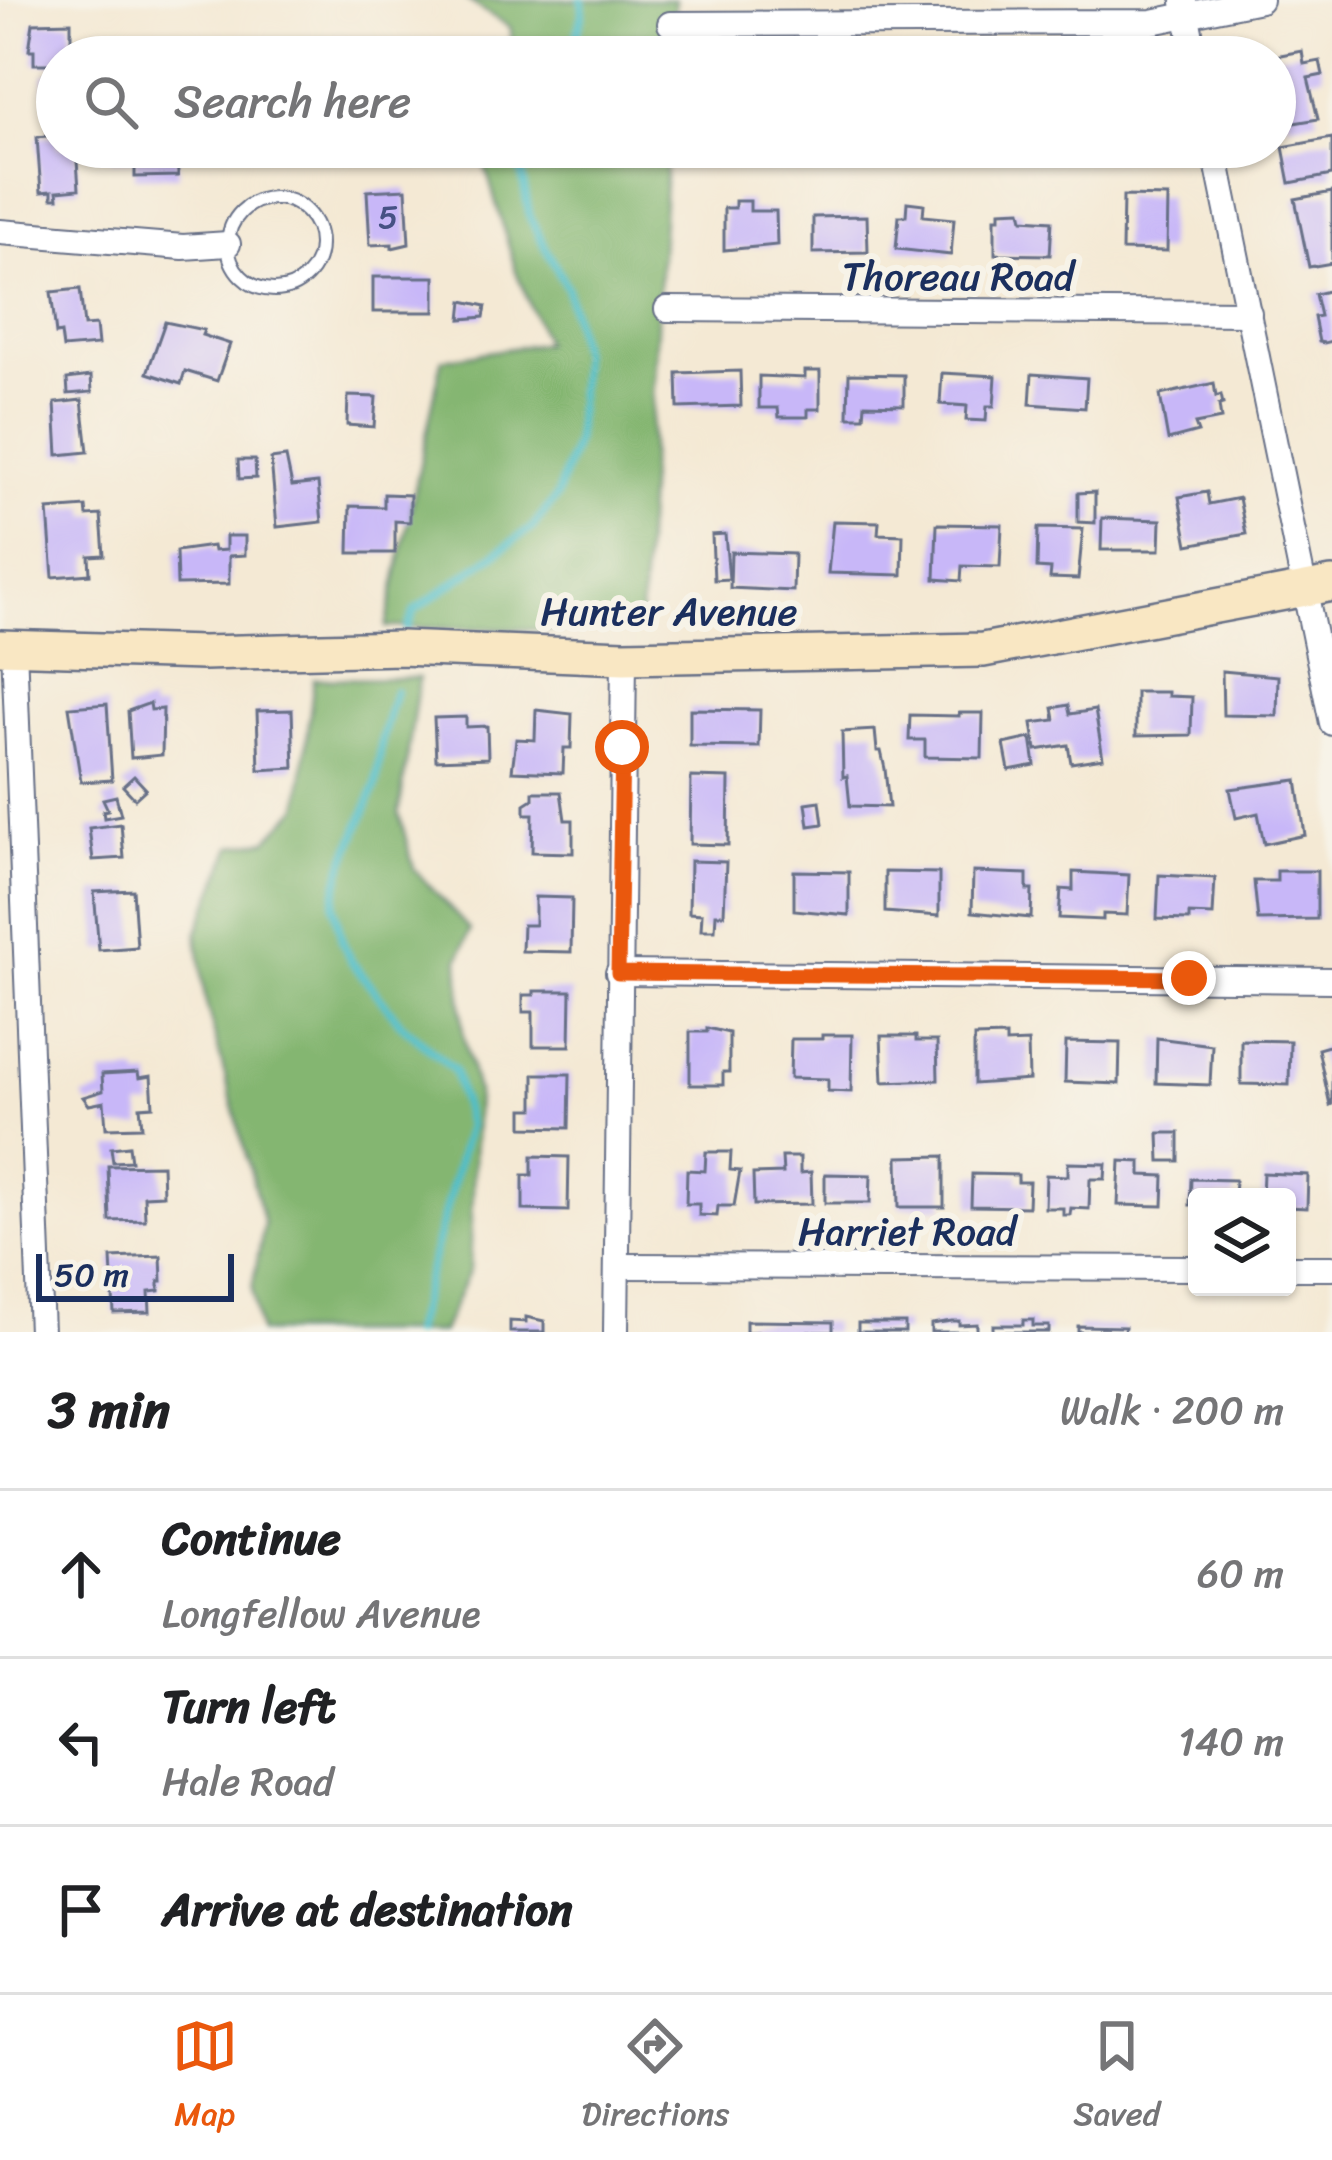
<!DOCTYPE html>
<meta charset="utf-8">
<style>
:root{--surface:#fff;--page:#f2f2f2;--text:#202124;--muted:#757577;--line:#e0e0e0;--accent:#ea580c}
body{margin:0;font-family:Sriracha,sans-serif;background:var(--page);color:var(--text)}
.controls{position:absolute;right:36px;bottom:36px;display:grid;overflow:hidden;border-radius:12px;box-shadow:0 3px 9px #0004}
.controls button{width:108px;height:108px;display:grid;place-items:center;padding:0;border:0;border-bottom:3px solid var(--line);background:var(--surface);color:var(--text);font:60px sans-serif}
.scale{position:absolute;left:36px;bottom:30px;width:198px;box-sizing:border-box;padding-left:12px;border:6px solid #1b2f5e;border-top:0;font-size:33px;line-height:42px;white-space:nowrap;color:#1b2f5e;-webkit-text-stroke:9px #f7f3e8;paint-order:stroke}
.stop{position:absolute;width:36px;height:36px;margin:-27px;border:9px solid #ea580c;border-radius:50%;background:#fff}
.stop.end{background:#ea580c;border-color:#fff;box-shadow:0 3px 12px #0008}
.list{margin:0;padding:0;list-style:none}
h2{display:flex;justify-content:space-between;align-items:center;height:156px;margin:0;padding:0 48px;font-size:51px}
h2 small{font-size:39px;font-weight:400;color:var(--muted)}
.list li{display:grid;grid-template-columns:78px 1fr auto;gap:36px;align-items:center;box-sizing:border-box;height:168px;padding:0 48px;border-top:3px solid var(--line)}
.list b{display:block;font-size:45px;white-space:nowrap}
.list p{margin:0;font-size:39px;white-space:nowrap;color:var(--muted)}
.list em{font-size:39px;font-style:normal;color:var(--muted)}
.icon{flex:none;width:66px;height:66px;fill:none;stroke:currentColor;stroke-width:2;stroke-linecap:round;stroke-linejoin:round}
.map{position:relative;flex:none;width:1332px;height:1332px;overflow:hidden}
.search{position:absolute;background:var(--surface);box-shadow:0 3px 9px #0004;left:36px;right:36px;top:36px;height:132px;display:flex;align-items:center;gap:30px;box-sizing:border-box;padding:0 42px;border-radius:66px;color:var(--muted);font-size:45px}
.sheet{height:660px;background:var(--surface)}
nav{display:flex;justify-content:space-around;align-items:center;box-sizing:border-box;height:168px;border-top:3px solid var(--line);background:var(--surface);font-size:33px;color:var(--muted)}
nav a{display:grid;justify-items:center;gap:6px}
nav .on{color:var(--accent)}
.map>svg:first-child{display:block}
.forest{fill:#84b671;stroke:#507268;stroke-width:3}
.lines{fill:none;stroke-linecap:round;stroke-linejoin:round}
.stream{stroke:#50bec8;stroke-width:8}
.building{fill:#c8b7f8}
.lane-casing{stroke:#677087;stroke-width:16}
.street-casing{stroke:#677087;stroke-width:28}
.secondary-casing{stroke:#677087;stroke-width:38}
.lane{stroke:#fff;stroke-width:12}
.street{stroke:#fff;stroke-width:24}
.secondary{stroke:#f9e7c3;stroke-width:33}
.route{stroke:#ea580c;stroke-width:15}
.labels{text-anchor:middle;dominant-baseline:central;stroke-width:12;stroke-linejoin:round;paint-order:stroke}
.number-label{font-size:33px;fill:#465184}
.street-label{font-size:39px;fill:#1b2f5e;stroke:#f7f3e8}
</style>
<div class="map">
<svg width="1332" height="1332" viewBox="0 0 1332 1332">
<rect width="100%" height="100%" fill="#f7f3e8"/>
<filter id="ink" filterUnits="userSpaceOnUse"><feTurbulence type="fractalNoise" baseFrequency=".00833" numOctaves="2"/><feDisplacementMap in="SourceGraphic" scale="24" xChannelSelector="R" yChannelSelector="G"/><feConvolveMatrix kernelMatrix="1 2 1 2 8 2 1 2 1" color-interpolation-filters="sRGB"/></filter>
<filter id="wash" filterUnits="userSpaceOnUse"><feTurbulence type="fractalNoise" baseFrequency=".004" numOctaves="4" result="noise"/><feDisplacementMap in="SourceGraphic" scale="48" xChannelSelector="R" yChannelSelector="G"/><feGaussianBlur stdDeviation="2.7" result="paint"/><feColorMatrix in="noise" values="0 0 0 0 0 0 0 0 0 0 0 0 0 0 0 0 0 1.4 0 .05"/><feComposite in="paint" operator="in"/></filter>
<g filter="url(#wash)">
<rect width="100%" height="100%" fill="#f4e9d4"/>
<g class="forest">
<polygon points="467,0 675,0 672,57 512,57 511,28"/>
<polygon points="490,147 667,147 640,631 386,627 442,359 545,343 516,271 484,162"/>
<polygon points="419,678 399,813 414,869 470,930 459,959 463,1035 477,1092 470,1269 442,1332 259,1332 252,1289 264,1224 205,999 197,933 232,846 267,840 299,807 314,679"/>
</g>
<g class="lines">
<g class="stream">
<polyline points="570,57 583,14 582,0"/>
<polyline points="407,629 415,610 532,528 556,498 576,440 581,355 567,288 530,218 518,154 523,147"/>
<polyline points="395,691 382,738 376,785 341,871 334,905 342,941 351,961 402,1025 454,1070 468,1125 413,1332"/>
</g>
</g>
<g id="blocks">
<g class="building">
<polygon points="71,22 71,57 57,57 57,93 44,93 44,74 53,74 53,64 34,64 34,50 29,50 33,23"/>
<polygon points="1302,51 1304,64 1320,61 1323,75 1308,78 1318,119 1288,124 1286,111 1277,112 1275,56"/>
<polygon points="57,135 57,147 76,147 79,189 57,191 58,198 52,198 52,191 41,192 37,137"/>
<polygon points="1332,138 1332,175 1290,183 1283,147"/>
<polygon points="111,147 177,147 178,176 135,177 135,159 112,160"/>
<polygon points="350,147 405,147 405,157 351,159"/>
<polygon points="406,189 409,244 392,248 392,244 370,245 367,191"/>
<polygon points="1332,192 1332,263 1309,267 1295,199"/>
<polygon points="1123,196 1168,197 1167,251 1122,250"/>
<polygon points="735,201 750,201 750,211 776,211 777,245 724,250 724,208 735,208"/>
<polygon points="907,202 924,204 923,216 954,219 951,255 896,249 899,216 906,216"/>
<polygon points="1021,210 1023,219 1052,221 1050,255 995,254 995,218 1000,218 1000,211"/>
<polygon points="867,216 868,252 813,253 813,217"/>
<rect x="373" y="277" width="62" height="35"/>
<polygon points="80,289 84,326 96,325 98,345 63,348 61,333 56,334 51,292"/>
<polygon points="1332,290 1332,341 1324,343 1319,342 1314,317 1320,316 1315,294"/>
<polygon points="463,301 486,306 484,317 461,319"/>
<polygon points="165,322 204,330 202,335 230,344 217,381 185,371 181,384 147,373"/>
<polygon points="740,371 741,406 678,408 677,373"/>
<polygon points="805,371 820,371 820,409 808,409 808,417 779,417 778,408 759,408 759,376 805,378"/>
<polygon points="942,373 996,376 994,406 987,406 986,421 966,420 967,406 940,404"/>
<polygon points="849,374 904,375 904,405 865,404 864,417 848,417"/>
<polygon points="1032,374 1087,378 1085,408 1030,404"/>
<polygon points="91,376 92,392 68,394 67,379"/>
<polygon points="1214,383 1216,397 1221,395 1223,404 1219,405 1221,419 1195,424 1198,432 1168,440 1160,395"/>
<polygon points="348,396 376,397 374,427 347,425"/>
<polygon points="82,400 88,452 58,455 55,403"/>
<polygon points="286,457 292,486 318,483 322,522 277,527 271,459"/>
<polygon points="238,460 255,460 256,478 239,479"/>
<polygon points="1095,492 1095,523 1078,522 1078,493"/>
<polygon points="1207,492 1209,504 1239,498 1246,534 1188,545 1179,497"/>
<polygon points="384,494 410,495 410,522 395,521 395,553 349,553 350,506 384,507"/>
<polygon points="86,507 87,516 101,515 104,555 89,556 90,574 53,577 48,510"/>
<polygon points="1102,518 1161,520 1160,550 1101,550"/>
<polygon points="833,521 879,522 878,534 903,535 902,575 828,573"/>
<polygon points="937,524 1002,525 1000,567 962,566 961,581 935,579"/>
<polygon points="1038,528 1083,529 1078,579 1050,578 1051,569 1037,568"/>
<polygon points="725,534 729,579 714,580 712,535"/>
<polygon points="226,536 245,536 245,555 229,556 229,584 177,585 176,551 213,546 214,551 226,550"/>
<polygon points="731,552 794,554 793,591 730,588"/>
<polygon points="1222,671 1278,676 1277,716 1223,715"/>
<polygon points="1136,692 1168,692 1168,696 1192,697 1191,735 1136,736"/>
<polygon points="150,703 151,710 163,709 162,755 131,758 128,711"/>
<polygon points="107,704 112,780 81,782 69,707"/>
<polygon points="1068,705 1070,714 1095,710 1103,758 1071,763 1068,745 1036,750 1032,723 1055,720 1053,708"/>
<polygon points="690,709 760,710 759,747 690,746"/>
<polygon points="292,710 294,768 259,770 257,711"/>
<polygon points="536,710 572,714 571,748 564,748 563,773 512,771 516,739 535,740"/>
<polygon points="959,713 983,713 982,758 925,757 925,740 909,740 910,715 959,716"/>
<polygon points="466,717 466,727 487,726 488,758 436,760 434,718"/>
<polygon points="875,730 877,751 881,751 885,769 889,807 850,806 847,776 843,777 842,732"/>
<polygon points="1031,738 1035,765 1009,770 1004,744"/>
<polygon points="134,776 146,789 135,799 123,786"/>
<polygon points="691,777 729,778 728,845 690,844"/>
<polygon points="1297,780 1305,835 1264,844 1258,813 1236,818 1230,789"/>
<polygon points="533,792 561,792 565,820 573,820 573,853 532,852 533,814 525,814 525,804 533,799"/>
<polygon points="116,796 121,815 104,818 103,811 108,810 103,799"/>
<polygon points="820,801 823,824 809,826 806,803"/>
<polygon points="121,824 124,858 93,860 89,828"/>
<polygon points="690,861 726,862 724,914 716,914 715,930 701,930 702,914 689,913"/>
<polygon points="794,871 849,872 849,915 794,910"/>
<polygon points="1277,871 1317,871 1317,919 1258,920 1254,881 1277,881"/>
<polygon points="885,872 939,873 939,916 885,912"/>
<polygon points="973,872 1027,874 1027,890 1032,890 1031,918 972,912"/>
<polygon points="1073,872 1129,875 1127,915 1103,914 1103,920 1059,918 1061,889 1073,890"/>
<polygon points="1159,875 1215,878 1213,915 1189,914 1189,920 1157,919"/>
<polygon points="133,890 137,947 99,950 94,892"/>
<polygon points="535,897 572,898 571,952 522,951 523,925 535,925"/>
<polygon points="534,991 571,991 570,1046 533,1046 533,1012 523,1012 523,995 534,995"/>
<polygon points="707,1028 729,1033 729,1072 723,1072 723,1085 690,1085 690,1032 707,1032"/>
<polygon points="822,1035 852,1035 851,1092 828,1091 828,1079 790,1078 791,1039 822,1039"/>
<polygon points="881,1036 916,1036 916,1041 937,1041 938,1080 883,1082"/>
<polygon points="1006,1036 1006,1043 1028,1042 1029,1080 974,1084 974,1037"/>
<polygon points="1157,1038 1212,1045 1210,1085 1156,1083"/>
<polygon points="1241,1040 1290,1041 1289,1085 1241,1084"/>
<polygon points="1066,1042 1120,1043 1119,1084 1065,1082"/>
<polygon points="1332,1045 1332,1104 1330,1105 1318,1049"/>
<polygon points="138,1072 139,1078 151,1076 153,1106 140,1107 142,1127 106,1128 104,1102 89,1105 83,1097 103,1091 102,1074"/>
<polygon points="534,1074 570,1074 569,1128 523,1127 523,1109 534,1109"/>
<polygon points="1159,1133 1179,1133 1179,1161 1160,1161"/>
<polygon points="129,1146 131,1161 113,1162 111,1148"/>
<polygon points="706,1152 731,1152 730,1170 740,1171 734,1206 718,1206 717,1216 699,1215 699,1204 686,1204 687,1170 705,1171"/>
<polygon points="532,1156 569,1157 568,1211 523,1210 523,1175 532,1175"/>
<polygon points="944,1156 944,1207 899,1207 898,1157"/>
<polygon points="782,1157 800,1157 800,1173 811,1172 812,1204 754,1205 753,1174 783,1173"/>
<polygon points="1120,1161 1141,1162 1141,1175 1164,1176 1163,1206 1118,1205"/>
<polygon points="1068,1163 1106,1164 1105,1179 1090,1179 1089,1209 1071,1208 1070,1215 1063,1215 1063,1208 1045,1208 1046,1175 1068,1176"/>
<polygon points="162,1165 163,1195 144,1196 145,1220 110,1221 108,1166"/>
<polygon points="1263,1173 1308,1175 1307,1208 1287,1207 1287,1197 1262,1197"/>
<polygon points="825,1174 871,1175 870,1203 825,1203"/>
<polygon points="972,1174 1018,1175 1018,1182 1029,1182 1028,1207 971,1206"/>
<polygon points="1191,1179 1235,1180 1234,1197 1197,1197 1197,1205 1190,1205"/>
<polygon points="161,1256 162,1281 159,1281 159,1291 149,1292 150,1312 114,1313 111,1258"/>
<polygon points="526,1317 544,1321 544,1332 510,1332 510,1321 526,1322"/>
<polygon points="1023,1320 1033,1320 1033,1326 1049,1326 1049,1332 993,1332 993,1325 1023,1325"/>
<polygon points="746,1321 833,1322 833,1332 746,1332"/>
<polygon points="952,1321 959,1321 959,1325 977,1324 977,1332 931,1332 931,1324"/>
<rect x="858" y="1323" width="47" height="9"/>
<polygon points="1078,1326 1125,1327 1124,1332 1078,1332"/>
</g>
</g>
</g>
<g filter="url(#ink)">
<use href="#blocks" fill-opacity="0" stroke="#677087" stroke-width="3"/>
<g class="lines">
<g class="lane-casing">
<circle id="lane" cx="274" cy="244" r="46"/>
</g>
<g class="street-casing">
<g id="street">
<polyline points="1184,2 1195,57"/>
<polyline points="670,24 1152,22 1260,0"/>
<polyline points="1214,147 1332,723"/>
<polyline points="0,232 183,247 228,244"/>
<polyline points="667,309 1249,313"/>
<polyline points="14,647 41,1332"/>
<polyline points="618,973 1332,980"/>
<polyline points="617,1266 1197,1268"/>
<polyline points="1287,1268 1332,1268"/>
<polyline points="616,1332 624,657"/>
</g>
</g>
<g class="secondary-casing">
<polyline id="secondary" points="0,647 203,653 401,648 624,657 983,650 1332,584"/>
</g>
<use href="#lane" class="lane"/>
<use href="#street" class="street"/>
<use href="#secondary" class="secondary"/>
</g>
</g>
<g class="lines" filter="url(#ink)">
<polyline class="route" points="622,747 618,973 1189,978"/>
</g>
<g class="labels">
<g class="number-label">
<text x="388" y="217">5</text>
</g>
<g class="street-label">
<text x="958" y="276">Thoreau Road</text>
<text x="669" y="611">Hunter Avenue</text>
<text x="907" y="1231">Harriet Road</text>
</g>
</g>
</svg>
<div class="controls">
<button><svg class="icon" aria-label="layers" viewBox="0 0 24 24"><path d="M12 4l9 5-9 5-9-5zM3 14l9 5 9-5"/></svg></button>
</div>
<div class="scale">50 m</div>
<div class="stop" style="left:622px;top:747px"></div>
<div class="stop end" style="left:1189px;top:978px"></div>
<div class="search"><svg class="icon" aria-label="search" viewBox="0 0 24 24"><circle cx="10" cy="10" r="6"/><path d="M15 15l6 6"/></svg>Search here</div>
</div>
<section class="sheet">
<h2>3 min<small>Walk · 200 m</small></h2>
<ul class="list">
<li><svg class="icon" aria-label="ahead" viewBox="0 0 24 24"><path d="M12 20V5M6 11l6-6 6 6"/></svg><div><b>Continue</b><p>Longfellow Avenue</p></div><em>60 m</em></li>
<li><svg class="icon" aria-label="left" viewBox="0 0 24 24"><path d="M17 20v-9H6M10 6l-5 5 5 5"/></svg><div><b>Turn left</b><p>Hale Road</p></div><em>140 m</em></li>
<li><svg class="icon" aria-label="arrive" viewBox="0 0 24 24"><path d="M6 21V4h12l-3 4 3 4H6"/></svg><div><b>Arrive at destination</b></div></li>
</ul>
</section>
<nav>
<a class="on"><svg class="icon" aria-label="map" viewBox="0 0 24 24"><path d="M3 6l6-2 6 2 6-2v14l-6 2-6-2-6 2zM9 4v14M15 6v14"/></svg>Map</a>
<a><svg class="icon" aria-label="directions" viewBox="0 0 24 24"><path d="M12 3l9 9-9 9-9-9zM9 14v-3h6M13 9l2 2-2 2"/></svg>Directions</a>
<a><svg class="icon" aria-label="saved" viewBox="0 0 24 24"><path d="M7 4h10v16l-5-4-5 4z"/></svg>Saved</a>
</nav>
